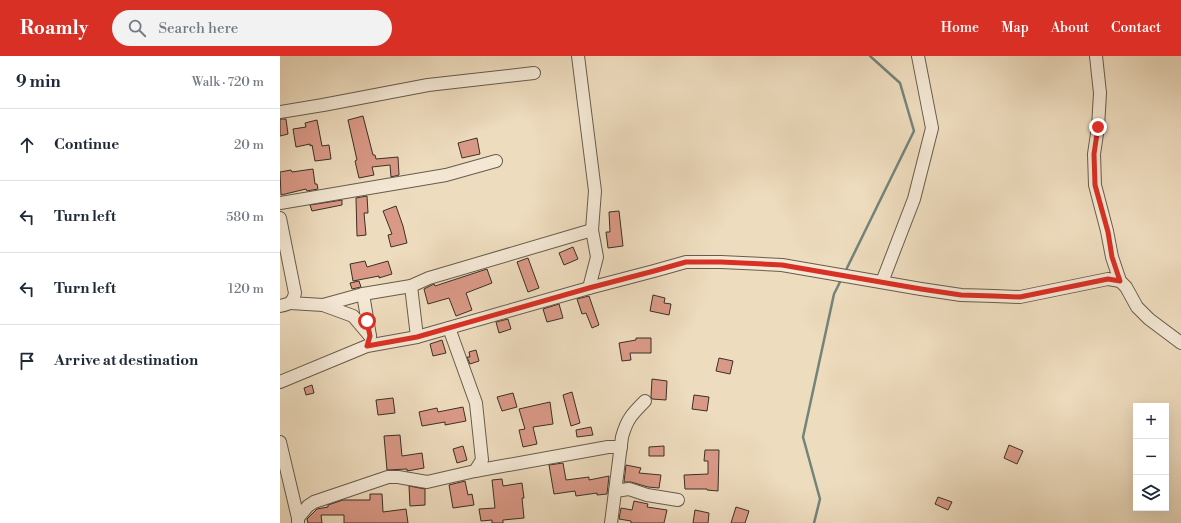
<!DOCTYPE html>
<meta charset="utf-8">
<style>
:root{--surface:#fff;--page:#f2f2f3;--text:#1f2937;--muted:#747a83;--line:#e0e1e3;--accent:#d93025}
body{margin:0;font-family:"Libre Bodoni",serif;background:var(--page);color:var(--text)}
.controls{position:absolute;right:12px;bottom:12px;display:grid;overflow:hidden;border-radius:0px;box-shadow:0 4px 16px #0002}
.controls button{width:36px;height:36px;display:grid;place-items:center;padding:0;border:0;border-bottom:1px solid var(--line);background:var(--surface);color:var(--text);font:20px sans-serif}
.stop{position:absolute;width:12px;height:12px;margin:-9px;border:3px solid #d93025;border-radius:50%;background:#fff}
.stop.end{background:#d93025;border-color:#fff;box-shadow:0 1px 4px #0008}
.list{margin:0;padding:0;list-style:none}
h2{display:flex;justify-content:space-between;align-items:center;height:52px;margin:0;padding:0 16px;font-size:17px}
h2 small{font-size:13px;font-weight:400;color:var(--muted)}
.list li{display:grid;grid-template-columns:26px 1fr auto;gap:12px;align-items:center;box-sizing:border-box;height:72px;padding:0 16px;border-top:1px solid var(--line)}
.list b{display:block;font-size:15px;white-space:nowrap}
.list em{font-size:13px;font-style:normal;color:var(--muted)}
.icon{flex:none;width:22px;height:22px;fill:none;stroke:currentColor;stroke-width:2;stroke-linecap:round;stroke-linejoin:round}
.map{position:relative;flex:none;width:901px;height:467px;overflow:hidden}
header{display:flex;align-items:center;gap:24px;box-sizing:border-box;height:56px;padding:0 20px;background:var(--accent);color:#fff}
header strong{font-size:19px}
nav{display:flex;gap:22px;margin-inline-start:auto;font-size:14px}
.search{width:280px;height:36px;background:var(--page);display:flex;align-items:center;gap:10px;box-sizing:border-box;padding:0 14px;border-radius:22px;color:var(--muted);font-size:15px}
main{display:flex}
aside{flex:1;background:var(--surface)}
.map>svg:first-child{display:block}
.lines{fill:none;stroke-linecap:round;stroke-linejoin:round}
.stream{stroke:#73847b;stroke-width:2.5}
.building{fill:#da9987;stroke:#3a3126}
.minor-casing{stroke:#675c4c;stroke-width:14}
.minor{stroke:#f4e8d5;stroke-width:12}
.route{stroke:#d93025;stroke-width:5}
</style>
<header>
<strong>Roamly</strong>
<div class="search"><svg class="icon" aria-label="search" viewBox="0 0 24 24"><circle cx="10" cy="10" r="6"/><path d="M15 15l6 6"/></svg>Search here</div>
<nav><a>Home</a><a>Map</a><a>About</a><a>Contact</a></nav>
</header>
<main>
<aside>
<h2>9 min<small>Walk · 720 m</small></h2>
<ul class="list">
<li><svg class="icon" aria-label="ahead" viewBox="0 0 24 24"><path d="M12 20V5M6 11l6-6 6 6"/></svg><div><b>Continue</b></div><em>20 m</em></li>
<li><svg class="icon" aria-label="left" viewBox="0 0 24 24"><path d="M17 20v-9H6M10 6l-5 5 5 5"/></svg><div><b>Turn left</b></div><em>580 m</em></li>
<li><svg class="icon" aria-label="left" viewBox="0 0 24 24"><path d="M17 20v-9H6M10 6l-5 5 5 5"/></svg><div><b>Turn left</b></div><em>120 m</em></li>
<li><svg class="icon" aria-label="arrive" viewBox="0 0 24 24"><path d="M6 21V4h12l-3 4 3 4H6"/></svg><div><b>Arrive at destination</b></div></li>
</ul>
</aside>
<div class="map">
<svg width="901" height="467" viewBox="0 0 901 467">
<rect width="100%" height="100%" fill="#eedcbe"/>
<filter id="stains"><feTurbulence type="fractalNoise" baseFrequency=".005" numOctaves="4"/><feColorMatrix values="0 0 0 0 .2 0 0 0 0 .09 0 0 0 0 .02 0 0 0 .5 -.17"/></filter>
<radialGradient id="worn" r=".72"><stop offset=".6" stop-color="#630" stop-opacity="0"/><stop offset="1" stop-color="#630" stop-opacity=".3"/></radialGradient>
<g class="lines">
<g class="stream">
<polyline points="565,216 634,75 620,27 590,0"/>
<polyline points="534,467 540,443 523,381 554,238 562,222"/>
</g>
</g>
<g class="building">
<polygon points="83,60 93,99 95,99 96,103 118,101 119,119 111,121 110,109 92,111 94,119 79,122 75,105 77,104 68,64"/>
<polygon points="0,63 6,63 8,78 0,80"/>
<polygon points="37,64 42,90 49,89 51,103 35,105 32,89 30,90 30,88 16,91 13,73 26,71 25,67"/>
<polygon points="197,82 200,98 182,102 178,87"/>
<polygon points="33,113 35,128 37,128 38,133 27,135 26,133 1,139 0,116 11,114 12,116"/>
<polygon points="87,140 88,157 84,157 86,179 77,180 76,142"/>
<polygon points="62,144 62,149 32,155 30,149"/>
<polygon points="116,150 123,170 127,187 111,191 108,179 112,178 103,155"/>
<polygon points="339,155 343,190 328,192 326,176 330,176 329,156"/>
<polygon points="293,191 298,203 284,209 279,197"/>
<polygon points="248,202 259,232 248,236 237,206"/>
<polygon points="85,205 87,211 108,205 112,218 99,222 99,220 73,225 70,208"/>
<polygon points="207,213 212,227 186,237 192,254 176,260 169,242 148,248 144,233 154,228 155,230"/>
<polygon points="79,225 81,231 72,233 70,227"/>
<polygon points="373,239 385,242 384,247 391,248 389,259 370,255"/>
<polygon points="309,240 319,269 312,272 306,257 302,258 297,243"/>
<polygon points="279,248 283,262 267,266 263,253"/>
<polygon points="228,263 231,273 219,277 216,266"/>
<polygon points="356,282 371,282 371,297 350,297 351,304 342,305 339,287 356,284"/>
<polygon points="162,284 166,297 153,300 150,288"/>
<polygon points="196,294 199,305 190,308 187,301 190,301 189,296"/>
<polygon points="439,302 453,305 450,318 436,315"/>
<polygon points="372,323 387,325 386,344 372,343 371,341"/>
<polygon points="32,329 34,337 26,339 24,332"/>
<polygon points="292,336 300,367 291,370 283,339"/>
<polygon points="233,337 237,351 222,355 217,341"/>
<polygon points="414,339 429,341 427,355 412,353"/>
<polygon points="113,342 115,357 98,359 96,344"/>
<polygon points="270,346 273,368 253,371 257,388 243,391 239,374 245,373 239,353"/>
<polygon points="183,351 186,365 165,369 165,366 142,370 139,356 157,352 158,356"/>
<polygon points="311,371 313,379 297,381 296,374"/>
<polygon points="120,379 122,400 142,397 144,412 127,415 127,413 107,414 104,380"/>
<polygon points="729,389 743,395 737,408 724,402"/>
<polygon points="183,390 187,404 177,407 173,393"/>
<polygon points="384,390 384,400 369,400 369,391"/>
<polygon points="425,394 439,394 438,435 427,434 427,433 405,433 404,419 428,418 428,405 424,405"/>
<polygon points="283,407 286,424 309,421 309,424 329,420 327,438 317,439 317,437 296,440 295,435 274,438 269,409"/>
<polygon points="346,409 361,412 359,417 381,419 379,432 368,431 351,426 344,426"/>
<polygon points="222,423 223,430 242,427 244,442 242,442 244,462 223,464 223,467 212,467 212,464 201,465 199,453 215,452 212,424"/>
<polygon points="185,425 188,439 192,438 194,449 173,452 169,429"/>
<polygon points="129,430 145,433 145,449 130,450"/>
<polygon points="90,438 102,438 103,456 126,453 128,467 64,467 64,459 41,459 42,467 28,467 27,463 37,453 48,451 48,449 63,444 90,444"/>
<polygon points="658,441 672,446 668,454 655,448"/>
<polygon points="354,445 368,448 367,451 387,454 384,467 351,467 351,465 339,463 341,452 352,454"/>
<polygon points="456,451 469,455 465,467 451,467"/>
<polygon points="415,454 429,457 428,467 413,467"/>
</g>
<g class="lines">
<g class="minor-casing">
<g id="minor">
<polyline points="298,0 315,135 312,174 317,201 309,232"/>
<polyline points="816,0 820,37 818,71 814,98 815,129 827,175 832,201 840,225 846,231 857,251 869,263 901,287"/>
<polyline points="0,56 43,49 148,29 254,17"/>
<polyline points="0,147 166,119 216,105"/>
<path d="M0 162 15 237C13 247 9 248 0 250"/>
<polyline points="602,226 634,143 652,72 638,0"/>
<polyline points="131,230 137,281"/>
<polyline points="83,238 90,280"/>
<polyline points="10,247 43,249 83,238 131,230 149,222 312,174"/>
<polyline points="43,249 73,260 90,280"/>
<polyline points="0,326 87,290 137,281 309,232 374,215 406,206 441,206 502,209 641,233 681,239 714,240 740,241 828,223 840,225"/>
<polyline points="0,386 18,462 18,467"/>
<polyline points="195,415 328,391 341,391"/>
<polyline points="335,435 349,433 367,439 398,444"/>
<polyline points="18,462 28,450 34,446 108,421 118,421 147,426 195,415 202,404 196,347 169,272"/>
<path d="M331 467 342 381C347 363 352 358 365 345"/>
</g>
</g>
<use href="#minor" class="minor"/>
</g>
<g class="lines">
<polyline class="route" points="87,265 90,280 87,290 137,281 309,232 374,215 406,206 441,206 502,209 641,233 681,239 714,240 740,241 828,223 840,225 832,201 828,176 815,129 814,98 818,71"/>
</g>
<rect width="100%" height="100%" filter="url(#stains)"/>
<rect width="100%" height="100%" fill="url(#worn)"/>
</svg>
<div class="controls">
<button>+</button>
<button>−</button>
<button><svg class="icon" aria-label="layers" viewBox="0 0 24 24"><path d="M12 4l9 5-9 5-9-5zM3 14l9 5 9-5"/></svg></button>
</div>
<div class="stop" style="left:87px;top:265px"></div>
<div class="stop end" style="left:818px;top:71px"></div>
</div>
</main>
